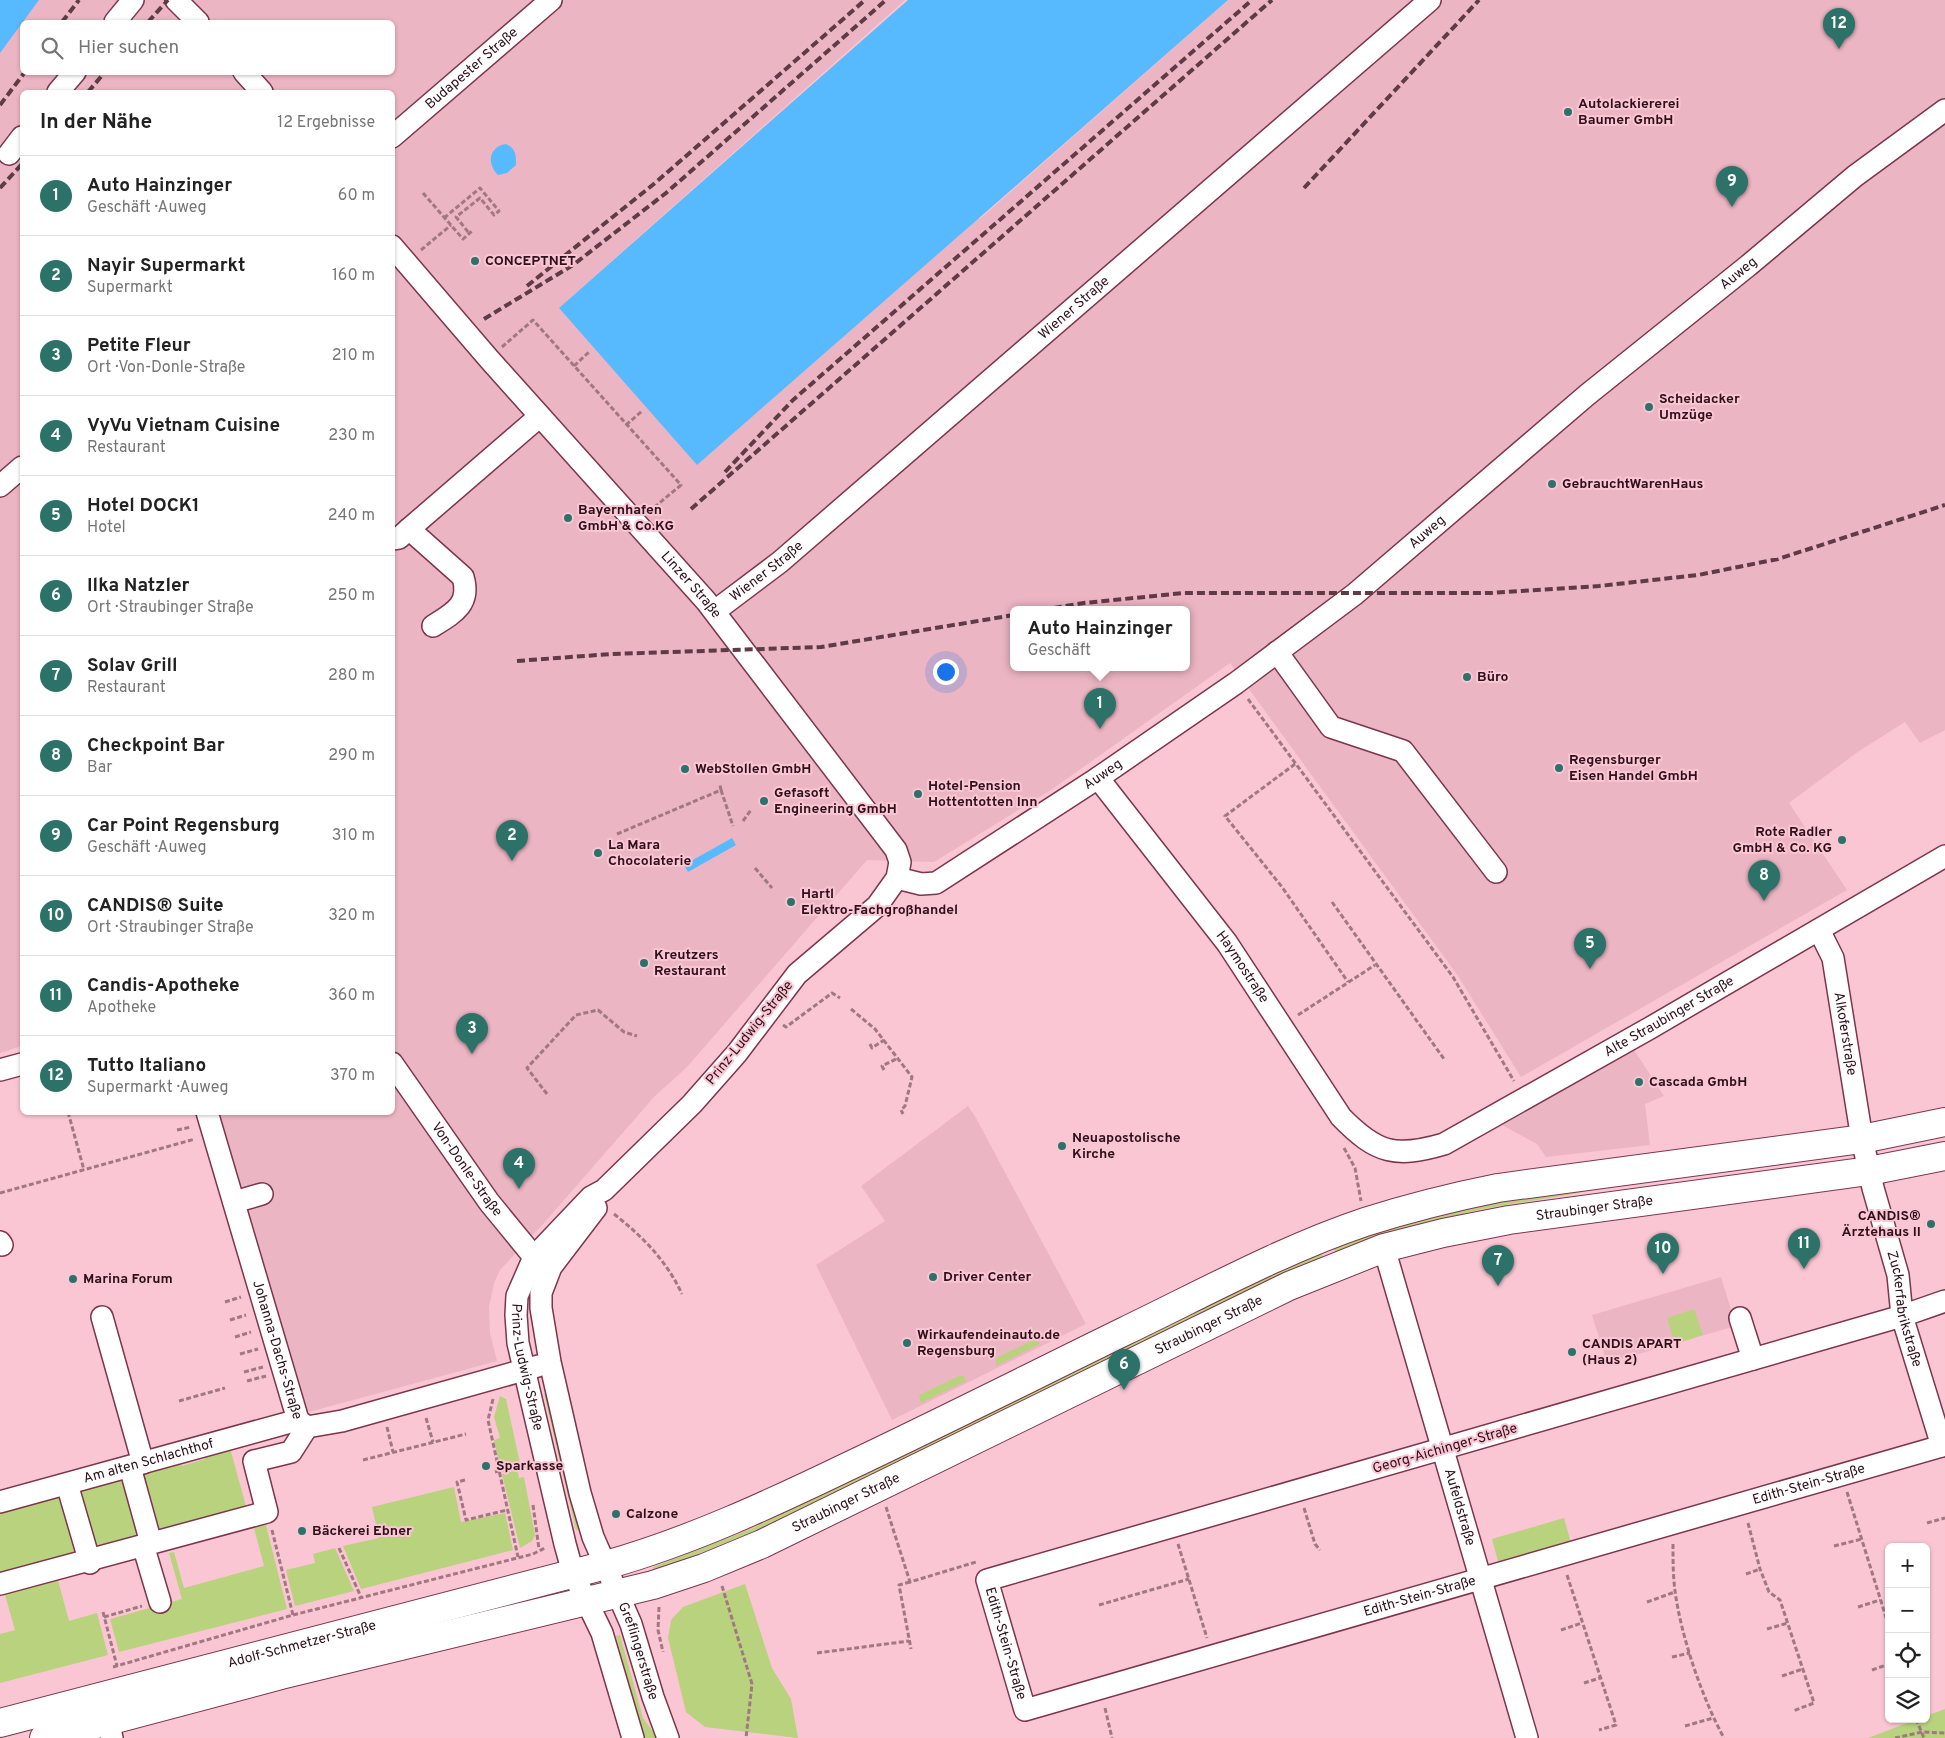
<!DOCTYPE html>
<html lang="de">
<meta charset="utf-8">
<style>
:root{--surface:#fff;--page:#f6f6f6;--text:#222;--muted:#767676;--line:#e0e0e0;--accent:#2c7268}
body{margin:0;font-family:Overpass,sans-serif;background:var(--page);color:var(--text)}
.controls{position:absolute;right:15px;bottom:15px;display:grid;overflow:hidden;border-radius:8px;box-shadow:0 1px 4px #0004}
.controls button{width:45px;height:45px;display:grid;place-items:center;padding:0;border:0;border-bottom:1px solid var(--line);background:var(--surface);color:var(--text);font:25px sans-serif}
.you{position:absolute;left:945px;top:671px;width:18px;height:18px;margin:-12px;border:4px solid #fff;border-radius:50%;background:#1a73e8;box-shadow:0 0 0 8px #1a73e833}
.badge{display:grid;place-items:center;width:32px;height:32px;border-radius:50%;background:var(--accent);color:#fff;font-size:16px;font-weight:700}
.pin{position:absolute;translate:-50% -41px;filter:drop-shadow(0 1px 2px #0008)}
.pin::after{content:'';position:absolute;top:26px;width:18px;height:15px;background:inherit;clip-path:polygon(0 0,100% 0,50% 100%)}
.popup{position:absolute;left:1010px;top:606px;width:180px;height:65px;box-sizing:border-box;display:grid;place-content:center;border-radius:8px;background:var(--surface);filter:drop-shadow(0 1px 4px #0005);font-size:16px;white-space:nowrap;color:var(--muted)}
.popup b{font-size:19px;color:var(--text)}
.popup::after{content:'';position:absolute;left:50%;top:100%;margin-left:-10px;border:10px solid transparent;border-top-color:var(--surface)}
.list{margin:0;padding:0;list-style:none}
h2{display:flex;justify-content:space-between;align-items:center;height:65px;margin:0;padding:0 20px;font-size:21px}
h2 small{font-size:16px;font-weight:400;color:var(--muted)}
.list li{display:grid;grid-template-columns:32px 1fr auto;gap:15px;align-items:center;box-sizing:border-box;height:80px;padding:0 20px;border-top:1px solid var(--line)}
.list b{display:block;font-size:19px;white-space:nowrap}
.list p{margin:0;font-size:16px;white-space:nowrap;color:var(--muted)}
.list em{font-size:16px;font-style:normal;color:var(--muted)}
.icon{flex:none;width:28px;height:28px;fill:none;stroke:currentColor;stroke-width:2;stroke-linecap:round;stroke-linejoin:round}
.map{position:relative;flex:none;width:1945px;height:1738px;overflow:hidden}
.search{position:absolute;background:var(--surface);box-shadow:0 1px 4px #0004;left:20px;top:20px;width:375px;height:55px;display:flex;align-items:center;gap:12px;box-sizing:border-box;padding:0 18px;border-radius:8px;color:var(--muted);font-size:19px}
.panel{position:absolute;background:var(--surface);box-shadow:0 1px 4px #0004;left:20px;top:90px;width:375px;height:1025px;border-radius:8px}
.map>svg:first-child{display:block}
.built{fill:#ecb5c3;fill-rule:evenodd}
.green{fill:#b9d27d}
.water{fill:#58bafe}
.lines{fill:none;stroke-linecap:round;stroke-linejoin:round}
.minor-casing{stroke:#7c354c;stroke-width:24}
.major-casing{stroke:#7c354c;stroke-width:30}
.path{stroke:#a17782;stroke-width:3;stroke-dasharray:5 2.5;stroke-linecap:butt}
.minor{stroke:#fff;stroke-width:21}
.major{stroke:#fff;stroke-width:28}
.rail{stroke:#5e3b46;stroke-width:4;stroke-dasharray:8 4;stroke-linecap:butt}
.poi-dot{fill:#2c7268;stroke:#fac6d3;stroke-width:2}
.labels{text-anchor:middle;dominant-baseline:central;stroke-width:4;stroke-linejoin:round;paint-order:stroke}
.street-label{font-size:14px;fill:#2f111b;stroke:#fac6d3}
.poi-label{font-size:14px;font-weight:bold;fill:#2f111b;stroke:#fac6d3;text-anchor:start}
</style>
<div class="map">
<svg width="1945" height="1738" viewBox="0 0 1945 1738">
<rect width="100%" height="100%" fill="#fac6d3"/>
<g class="built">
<path d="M38 0H905L559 308 981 218 1228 0H1945V730L1920 743 1905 722 1859 751 1789 803 1847 890 1521 1077 1458 976 1230 663 1051 790 934 862 867 860 687 1067 654 1097 544 1223 500 1270 494 1283 489 1307 490 1333 497 1361 309 1412 303 1409 217 1113 392 1112V92H22V1046L0 1053V52ZM22 22H392V72H22ZM1014 610H1186V668H1014Z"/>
<polygon points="1634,1050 1664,1096 1645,1104 1650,1145 1546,1157 1537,1144 1502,1125"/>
<polygon points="968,1106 976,1118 1086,1324 892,1420 816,1265 885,1221 861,1186"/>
<polygon points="1721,1277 1736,1326 1607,1363 1592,1315"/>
</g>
<g class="green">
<path d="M1606 1186C1564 1198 1521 1201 1478 1210 1430 1221 1383 1238 1336 1254L1332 1244 1453 1207Z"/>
<polygon points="1319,1249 1323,1258 1209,1310 755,1531 655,1571 653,1567 753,1528"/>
<polygon points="1694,1309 1703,1335 1675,1344 1667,1318"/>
<polygon points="1036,1339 1040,1344 996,1366 996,1358"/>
<polygon points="959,1376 964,1376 966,1381 921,1403 919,1395"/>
<polygon points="548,1393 580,1529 576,1530 544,1394"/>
<polygon points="500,1396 506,1399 520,1463 500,1468 494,1440 500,1438 494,1417"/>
<polygon points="230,1448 247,1510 158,1535 141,1472 180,1462 182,1466 205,1459 204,1455"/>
<polygon points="517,1470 519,1478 524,1477 535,1535 532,1541 520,1548 502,1474"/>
<polygon points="123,1477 141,1540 94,1553 76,1490"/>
<polygon points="454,1487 461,1522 505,1513 513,1550 361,1589 343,1546 379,1538 372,1507"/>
<polygon points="64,1493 81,1557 0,1579 0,1511"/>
<polygon points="1564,1518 1571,1543 1499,1565 1492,1539"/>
<polygon points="266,1525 287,1609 119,1652 110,1619 182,1599 169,1553 174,1552 184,1588 264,1566 254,1528"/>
<polygon points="335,1548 354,1591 295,1606 286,1570 315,1563 313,1554"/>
<polygon points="56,1573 69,1621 97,1613 108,1655 0,1683 0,1634 15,1630 3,1588"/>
<polygon points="745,1584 772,1668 791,1699 798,1738 705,1727 686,1712 668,1638 671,1620 683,1607"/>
<polygon points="620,1635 643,1718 657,1738 644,1738 616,1636"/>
<polygon points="1945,1709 1945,1738 1868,1738 1918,1719 1926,1719 1926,1716"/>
</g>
<g class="water">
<polygon points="0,0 39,0 0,53"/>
<polygon points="908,0 1228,0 697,465 559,308"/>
<path d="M506 144C516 149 516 155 516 165L507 173 498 175C487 164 488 147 506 144Z"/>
<polygon points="732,838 736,845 688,872 684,865"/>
</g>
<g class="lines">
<g class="minor-casing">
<g id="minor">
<polyline points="176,0 198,22"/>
<polyline points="115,22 133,0"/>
<polyline points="244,72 262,92"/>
<polyline points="58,92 75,72"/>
<path id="s1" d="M392 137 551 0"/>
<polyline points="9,154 22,137"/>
<path id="s2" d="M392 246 489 359 706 601 896 850 900 862 897 878 877 906 797 974 737 1053 692 1104 604 1190 591 1197 534 1257 517 1296 516 1315 518 1343 565 1544 573 1573 602 1633 633 1738"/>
<polyline points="0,486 22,467"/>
<path d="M409 529 463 577C471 604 454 613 433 626"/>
<polyline points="392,539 399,538 409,529 540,416"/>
<path id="s3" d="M715 611 780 562 1430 0"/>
<polyline points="1277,652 1331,727 1403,751 1496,872"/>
<path id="s4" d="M1098 778 1227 943 1341 1117C1377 1154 1396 1158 1444 1144L1650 1028 1945 856"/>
<path id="s5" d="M897 878 921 884 936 883 1098 778 1236 683 1355 594 1587 395 1749 265 1855 176 1945 110"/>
<path id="s6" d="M1819 930 1833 958 1862 1139 1873 1188 1898 1275 1902 1316 1942 1446"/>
<path id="s7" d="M392 1063 489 1202 534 1257 547 1265"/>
<polyline points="0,1070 22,1064"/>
<path id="s8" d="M207 1112 298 1420 307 1427 342 1421 538 1366"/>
<polyline points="234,1202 262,1194"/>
<path id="s9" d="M596 1208 551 1267 541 1293V1308L550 1362 580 1493 593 1537 631 1624 653 1697 668 1738"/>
<polyline points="0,1242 2,1245"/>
<path id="s10" d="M1384 1248 1527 1738"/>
<path id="s11" d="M1945 1301 1902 1316 987 1580 1025 1710 1945 1445"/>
<polyline points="102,1317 143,1463"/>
<polyline points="1740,1318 1753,1359"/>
<polyline points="130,1467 151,1543"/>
<polyline points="67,1484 90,1563"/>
<path id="s12" d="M0 1502 298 1420"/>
<polyline points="143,1545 160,1602"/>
<polyline points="0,1584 267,1512 254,1461 291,1452 307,1427"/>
<polyline points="108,1721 112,1738"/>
</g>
</g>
<g class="major-casing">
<g id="major">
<path id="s13" d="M0 1723 606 1565C691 1541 770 1504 849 1466 942 1422 1033 1376 1125 1331 1204 1293 1282 1250 1365 1222 1409 1208 1453 1197 1498 1188L1862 1139 1945 1122"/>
<path id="s14" d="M44 1738 281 1675 653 1585 704 1568 762 1544 1289 1286 1384 1248 1443 1233 1509 1220 1869 1171 1945 1156"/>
</g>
</g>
<g class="path">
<polyline points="423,193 463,239 473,230"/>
<polyline points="444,218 480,188 499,211 494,215 480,198 456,217 469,233"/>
<polyline points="421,250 451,225"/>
<polyline points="502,347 533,320 681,485 651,510"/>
<polyline points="574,366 589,352"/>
<polyline points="626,425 642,411"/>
<polyline points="1248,699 1453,977 1514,1081"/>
<polyline points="1295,764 1225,816 1282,887 1348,982"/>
<polyline points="721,790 733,826"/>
<polyline points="743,821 751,810"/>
<polyline points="617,834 721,790 720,785"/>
<polyline points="755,868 772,888"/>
<polyline points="1332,902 1444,1059"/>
<polyline points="851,1009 875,1029 912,1077 905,1106 901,1110 903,1114"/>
<polyline points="1298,1015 1375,965"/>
<polyline points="783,1025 786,1027 832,993 840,998"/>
<polyline points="870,1044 872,1048 884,1040"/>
<polyline points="884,1070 882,1066 898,1058"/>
<polyline points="547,1094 527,1068 576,1015 598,1010 624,1032 637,1036"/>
<polyline points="68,1112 84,1170"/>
<polyline points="172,1114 176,1112"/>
<polyline points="177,1130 191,1127"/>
<polyline points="1344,1148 1355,1168 1361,1201"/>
<polyline points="0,1193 195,1139"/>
<path d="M614 1214C643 1237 666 1260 682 1294"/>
<polyline points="225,1302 241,1297"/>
<polyline points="230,1320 246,1315"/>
<polyline points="235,1337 251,1332"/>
<polyline points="240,1354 258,1349"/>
<polyline points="244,1372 263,1367"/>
<polyline points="247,1381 266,1376"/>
<polyline points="493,1399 488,1420 518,1557"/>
<polyline points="179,1401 225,1388"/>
<polyline points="426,1418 433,1442"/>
<polyline points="387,1427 393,1452"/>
<polyline points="363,1460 466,1434"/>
<polyline points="495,1472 526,1465"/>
<polyline points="465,1480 457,1482 466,1520 507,1510"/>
<polyline points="1847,1492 1889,1627"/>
<polyline points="533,1505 539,1549"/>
<polyline points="886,1507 910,1582 976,1562"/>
<polyline points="1304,1508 1315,1544 1320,1550"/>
<polyline points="1748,1523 1760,1569 1769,1592 1780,1600 1814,1703 1793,1711"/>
<polyline points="1927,1523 1945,1518"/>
<polyline points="272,1530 293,1615"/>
<polyline points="1178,1544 1207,1638"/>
<path d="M1673 1544C1673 1560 1673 1576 1675 1591 1681 1636 1702 1698 1724 1738"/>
<polyline points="1834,1546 1862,1539"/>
<polyline points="339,1548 361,1597"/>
<polyline points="1746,1574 1760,1569"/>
<polyline points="1567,1575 1616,1725 1599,1730"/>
<polyline points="910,1582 899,1585 911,1649"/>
<polyline points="722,1586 752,1684 746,1738"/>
<polyline points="1647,1602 1675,1592"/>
<polyline points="1099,1605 1189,1579"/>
<polyline points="659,1607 658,1630 663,1652"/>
<polyline points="1858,1607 1880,1600"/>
<polyline points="103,1612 117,1666"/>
<polyline points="104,1617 142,1606"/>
<polyline points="1767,1629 1788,1623"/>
<polyline points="1561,1630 1582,1623"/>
<polyline points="817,1653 909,1641"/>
<polyline points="1672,1657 1690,1653"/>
<polyline points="113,1667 293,1615 533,1554 545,1548"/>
<polyline points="1872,1670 1889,1664"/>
<polyline points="1782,1676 1803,1669"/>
<polyline points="1584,1683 1600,1678"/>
<polyline points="1105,1708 1112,1738"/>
<polyline points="1916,1719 1924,1738"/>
<polyline points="1685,1726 1713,1718"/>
<polyline points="1895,1738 1922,1732 1945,1733"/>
</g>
<use href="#minor" class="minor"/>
<use href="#major" class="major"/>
<g class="rail">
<polyline points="62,22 79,0"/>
<polyline points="148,22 168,0"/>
<polyline points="88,92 105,72"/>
<polyline points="0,105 25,72"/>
<polyline points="0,188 22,164"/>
<polyline points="1304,188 1479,0"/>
<polyline points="527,286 655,183 865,0"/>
<polyline points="484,319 573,265 666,193 886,0"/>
<polyline points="725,472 793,400 1252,0"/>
<polyline points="691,509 1272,0"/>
<polyline points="1042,610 1084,603 1184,593 1491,593 1599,586 1698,575 1778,559 1945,505"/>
<polyline points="517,661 611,654 821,647 1014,615"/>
</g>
</g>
<g class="poi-dot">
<circle cx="1568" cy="112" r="5"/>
<circle cx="475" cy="261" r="5"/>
<circle cx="1649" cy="407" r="5"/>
<circle cx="1552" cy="484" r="5"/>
<circle cx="568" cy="518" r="5"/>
<circle cx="1467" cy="677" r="5"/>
<circle cx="1559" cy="768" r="5"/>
<circle cx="685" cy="769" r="5"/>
<circle cx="918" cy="794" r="5"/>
<circle cx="764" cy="801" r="5"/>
<circle cx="1842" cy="840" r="5"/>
<circle cx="598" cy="853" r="5"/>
<circle cx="791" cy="902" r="5"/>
<circle cx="644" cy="963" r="5"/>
<circle cx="1639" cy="1082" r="5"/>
<circle cx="1062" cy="1146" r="5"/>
<circle cx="1931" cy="1224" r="5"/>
<circle cx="933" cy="1277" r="5"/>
<circle cx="73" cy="1279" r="5"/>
<circle cx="907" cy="1343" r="5"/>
<circle cx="1572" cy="1352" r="5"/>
<circle cx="486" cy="1466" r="5"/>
<circle cx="616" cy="1514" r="5"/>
<circle cx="302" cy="1531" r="5"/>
</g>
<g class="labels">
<g class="street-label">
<text stroke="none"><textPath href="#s1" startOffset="105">Budapester Straße</textPath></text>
<text stroke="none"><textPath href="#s5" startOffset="1049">Auweg</textPath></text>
<text stroke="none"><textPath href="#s3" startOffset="470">Wiener Straße</textPath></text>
<text stroke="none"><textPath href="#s5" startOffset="644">Auweg</textPath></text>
<text stroke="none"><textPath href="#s3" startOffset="65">Wiener Straße</textPath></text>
<text stroke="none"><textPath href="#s2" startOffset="452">Linzer Straße</textPath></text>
<text stroke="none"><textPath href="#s5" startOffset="239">Auweg</textPath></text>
<text stroke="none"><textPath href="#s4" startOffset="238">Haymostraße</textPath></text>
<text stroke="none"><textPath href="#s4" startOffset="791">Alte Straubinger Straße</textPath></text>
<text transform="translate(750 1033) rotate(-51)">Prinz-Ludwig-Straße</text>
<text stroke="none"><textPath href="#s6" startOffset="108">Alkoferstraße</textPath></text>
<text stroke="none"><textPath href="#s7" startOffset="130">Von-Donle-Straße</textPath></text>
<text stroke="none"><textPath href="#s14" startOffset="1648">Straubinger Straße</textPath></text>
<text stroke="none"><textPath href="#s6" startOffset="390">Zuckerfabrikstraße</textPath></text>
<text stroke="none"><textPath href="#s14" startOffset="1242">Straubinger Straße</textPath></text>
<text stroke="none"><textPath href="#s8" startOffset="248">Johanna-Dachs-Straße</textPath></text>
<text stroke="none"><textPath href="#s2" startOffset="1458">Prinz-Ludwig-Straße</textPath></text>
<text transform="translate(1445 1449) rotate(-16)">Georg-Aichinger-Straße</text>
<text stroke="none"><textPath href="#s12" startOffset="154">Am alten Schlachthof</textPath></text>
<text stroke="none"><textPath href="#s11" startOffset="1949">Edith-Stein-Straße</textPath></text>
<text stroke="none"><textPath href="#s14" startOffset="838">Straubinger Straße</textPath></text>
<text stroke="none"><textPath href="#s10" startOffset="270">Aufeldstraße</textPath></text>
<text stroke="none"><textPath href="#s11" startOffset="1544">Edith-Stein-Straße</textPath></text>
<text stroke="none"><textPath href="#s13" startOffset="312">Adolf-Schmetzer-Straße</textPath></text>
<text stroke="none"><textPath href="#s11" startOffset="1064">Edith-Stein-Straße</textPath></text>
<text stroke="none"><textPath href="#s9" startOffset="475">Greflingerstraße</textPath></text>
</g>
<g class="poi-label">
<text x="1578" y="104">Autolackiererei<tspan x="1578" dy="16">Baumer GmbH</tspan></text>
<text x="485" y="261">CONCEPTNET</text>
<text x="1659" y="399">Scheidacker<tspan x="1659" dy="16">Umzüge</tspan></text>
<text x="1562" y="484">GebrauchtWarenHaus</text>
<text x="578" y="510">Bayernhafen<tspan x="578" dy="16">GmbH &amp; Co.KG</tspan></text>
<text x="1477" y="677">Büro</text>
<text x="1569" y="760">Regensburger<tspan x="1569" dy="16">Eisen Handel GmbH</tspan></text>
<text x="695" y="769">WebStollen GmbH</text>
<text x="928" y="786">Hotel-Pension<tspan x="928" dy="16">Hottentotten Inn</tspan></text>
<text x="774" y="793">Gefasoft<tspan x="774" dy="16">Engineering GmbH</tspan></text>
<text x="1832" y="832" text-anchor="end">Rote Radler<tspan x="1832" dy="16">GmbH &amp; Co. KG</tspan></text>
<text x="608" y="845">La Mara<tspan x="608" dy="16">Chocolaterie</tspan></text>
<text x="801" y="894">Hartl<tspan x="801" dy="16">Elektro-Fachgroßhandel</tspan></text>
<text x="654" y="955">Kreutzers<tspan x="654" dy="16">Restaurant</tspan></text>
<text x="1649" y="1082">Cascada GmbH</text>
<text x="1072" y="1138">Neuapostolische<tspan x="1072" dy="16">Kirche</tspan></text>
<text x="1921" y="1216" text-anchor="end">CANDIS®<tspan x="1921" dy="16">Ärztehaus II</tspan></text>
<text x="943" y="1277">Driver Center</text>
<text x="83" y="1279">Marina Forum</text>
<text x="917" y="1335">Wirkaufendeinauto.de<tspan x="917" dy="16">Regensburg</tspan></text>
<text x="1582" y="1344">CANDIS APART<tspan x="1582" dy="16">(Haus 2)</tspan></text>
<text x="496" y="1466">Sparkasse</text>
<text x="626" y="1514">Calzone</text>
<text x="312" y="1531">Bäckerei Ebner</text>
</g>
</g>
</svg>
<div class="controls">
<button>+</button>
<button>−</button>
<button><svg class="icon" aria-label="locate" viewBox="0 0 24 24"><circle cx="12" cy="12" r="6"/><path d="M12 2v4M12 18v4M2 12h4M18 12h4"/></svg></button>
<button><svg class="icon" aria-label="layers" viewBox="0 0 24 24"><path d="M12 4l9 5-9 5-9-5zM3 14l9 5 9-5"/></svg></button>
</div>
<div class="you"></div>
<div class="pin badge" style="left:1100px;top:729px">1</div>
<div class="popup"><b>Auto Hainzinger</b>Geschäft</div>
<div class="pin badge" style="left:512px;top:861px">2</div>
<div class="pin badge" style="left:472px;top:1054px">3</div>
<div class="pin badge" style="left:519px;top:1189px">4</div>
<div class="pin badge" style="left:1590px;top:969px">5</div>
<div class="pin badge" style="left:1124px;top:1390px">6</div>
<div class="pin badge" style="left:1498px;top:1286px">7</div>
<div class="pin badge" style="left:1764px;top:901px">8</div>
<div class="pin badge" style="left:1732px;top:207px">9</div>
<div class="pin badge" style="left:1663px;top:1274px">10</div>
<div class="pin badge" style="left:1804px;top:1269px">11</div>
<div class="pin badge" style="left:1839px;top:49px">12</div>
<div class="search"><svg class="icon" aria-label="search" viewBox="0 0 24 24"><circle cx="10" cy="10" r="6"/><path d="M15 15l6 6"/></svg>Hier suchen</div>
<section class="panel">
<h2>In der Nähe<small>12 Ergebnisse</small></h2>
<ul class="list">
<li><span class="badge">1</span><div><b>Auto Hainzinger</b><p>Geschäft · Auweg</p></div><em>60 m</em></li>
<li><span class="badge">2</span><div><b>Nayir Supermarkt</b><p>Supermarkt</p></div><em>160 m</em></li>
<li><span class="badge">3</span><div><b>Petite Fleur</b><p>Ort · Von-Donle-Straße</p></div><em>210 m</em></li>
<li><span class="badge">4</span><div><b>VyVu Vietnam Cuisine</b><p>Restaurant</p></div><em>230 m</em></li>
<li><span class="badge">5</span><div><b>Hotel DOCK1</b><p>Hotel</p></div><em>240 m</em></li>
<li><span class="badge">6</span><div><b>Ilka Natzler</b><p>Ort · Straubinger Straße</p></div><em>250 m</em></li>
<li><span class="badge">7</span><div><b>Solav Grill</b><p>Restaurant</p></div><em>280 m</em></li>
<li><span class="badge">8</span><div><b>Checkpoint Bar</b><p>Bar</p></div><em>290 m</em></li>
<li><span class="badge">9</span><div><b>Car Point Regensburg</b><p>Geschäft · Auweg</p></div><em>310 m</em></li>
<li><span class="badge">10</span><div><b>CANDIS® Suite</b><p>Ort · Straubinger Straße</p></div><em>320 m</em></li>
<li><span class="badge">11</span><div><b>Candis-Apotheke</b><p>Apotheke</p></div><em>360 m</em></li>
<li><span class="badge">12</span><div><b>Tutto Italiano</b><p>Supermarkt · Auweg</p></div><em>370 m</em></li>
</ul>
</section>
</div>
